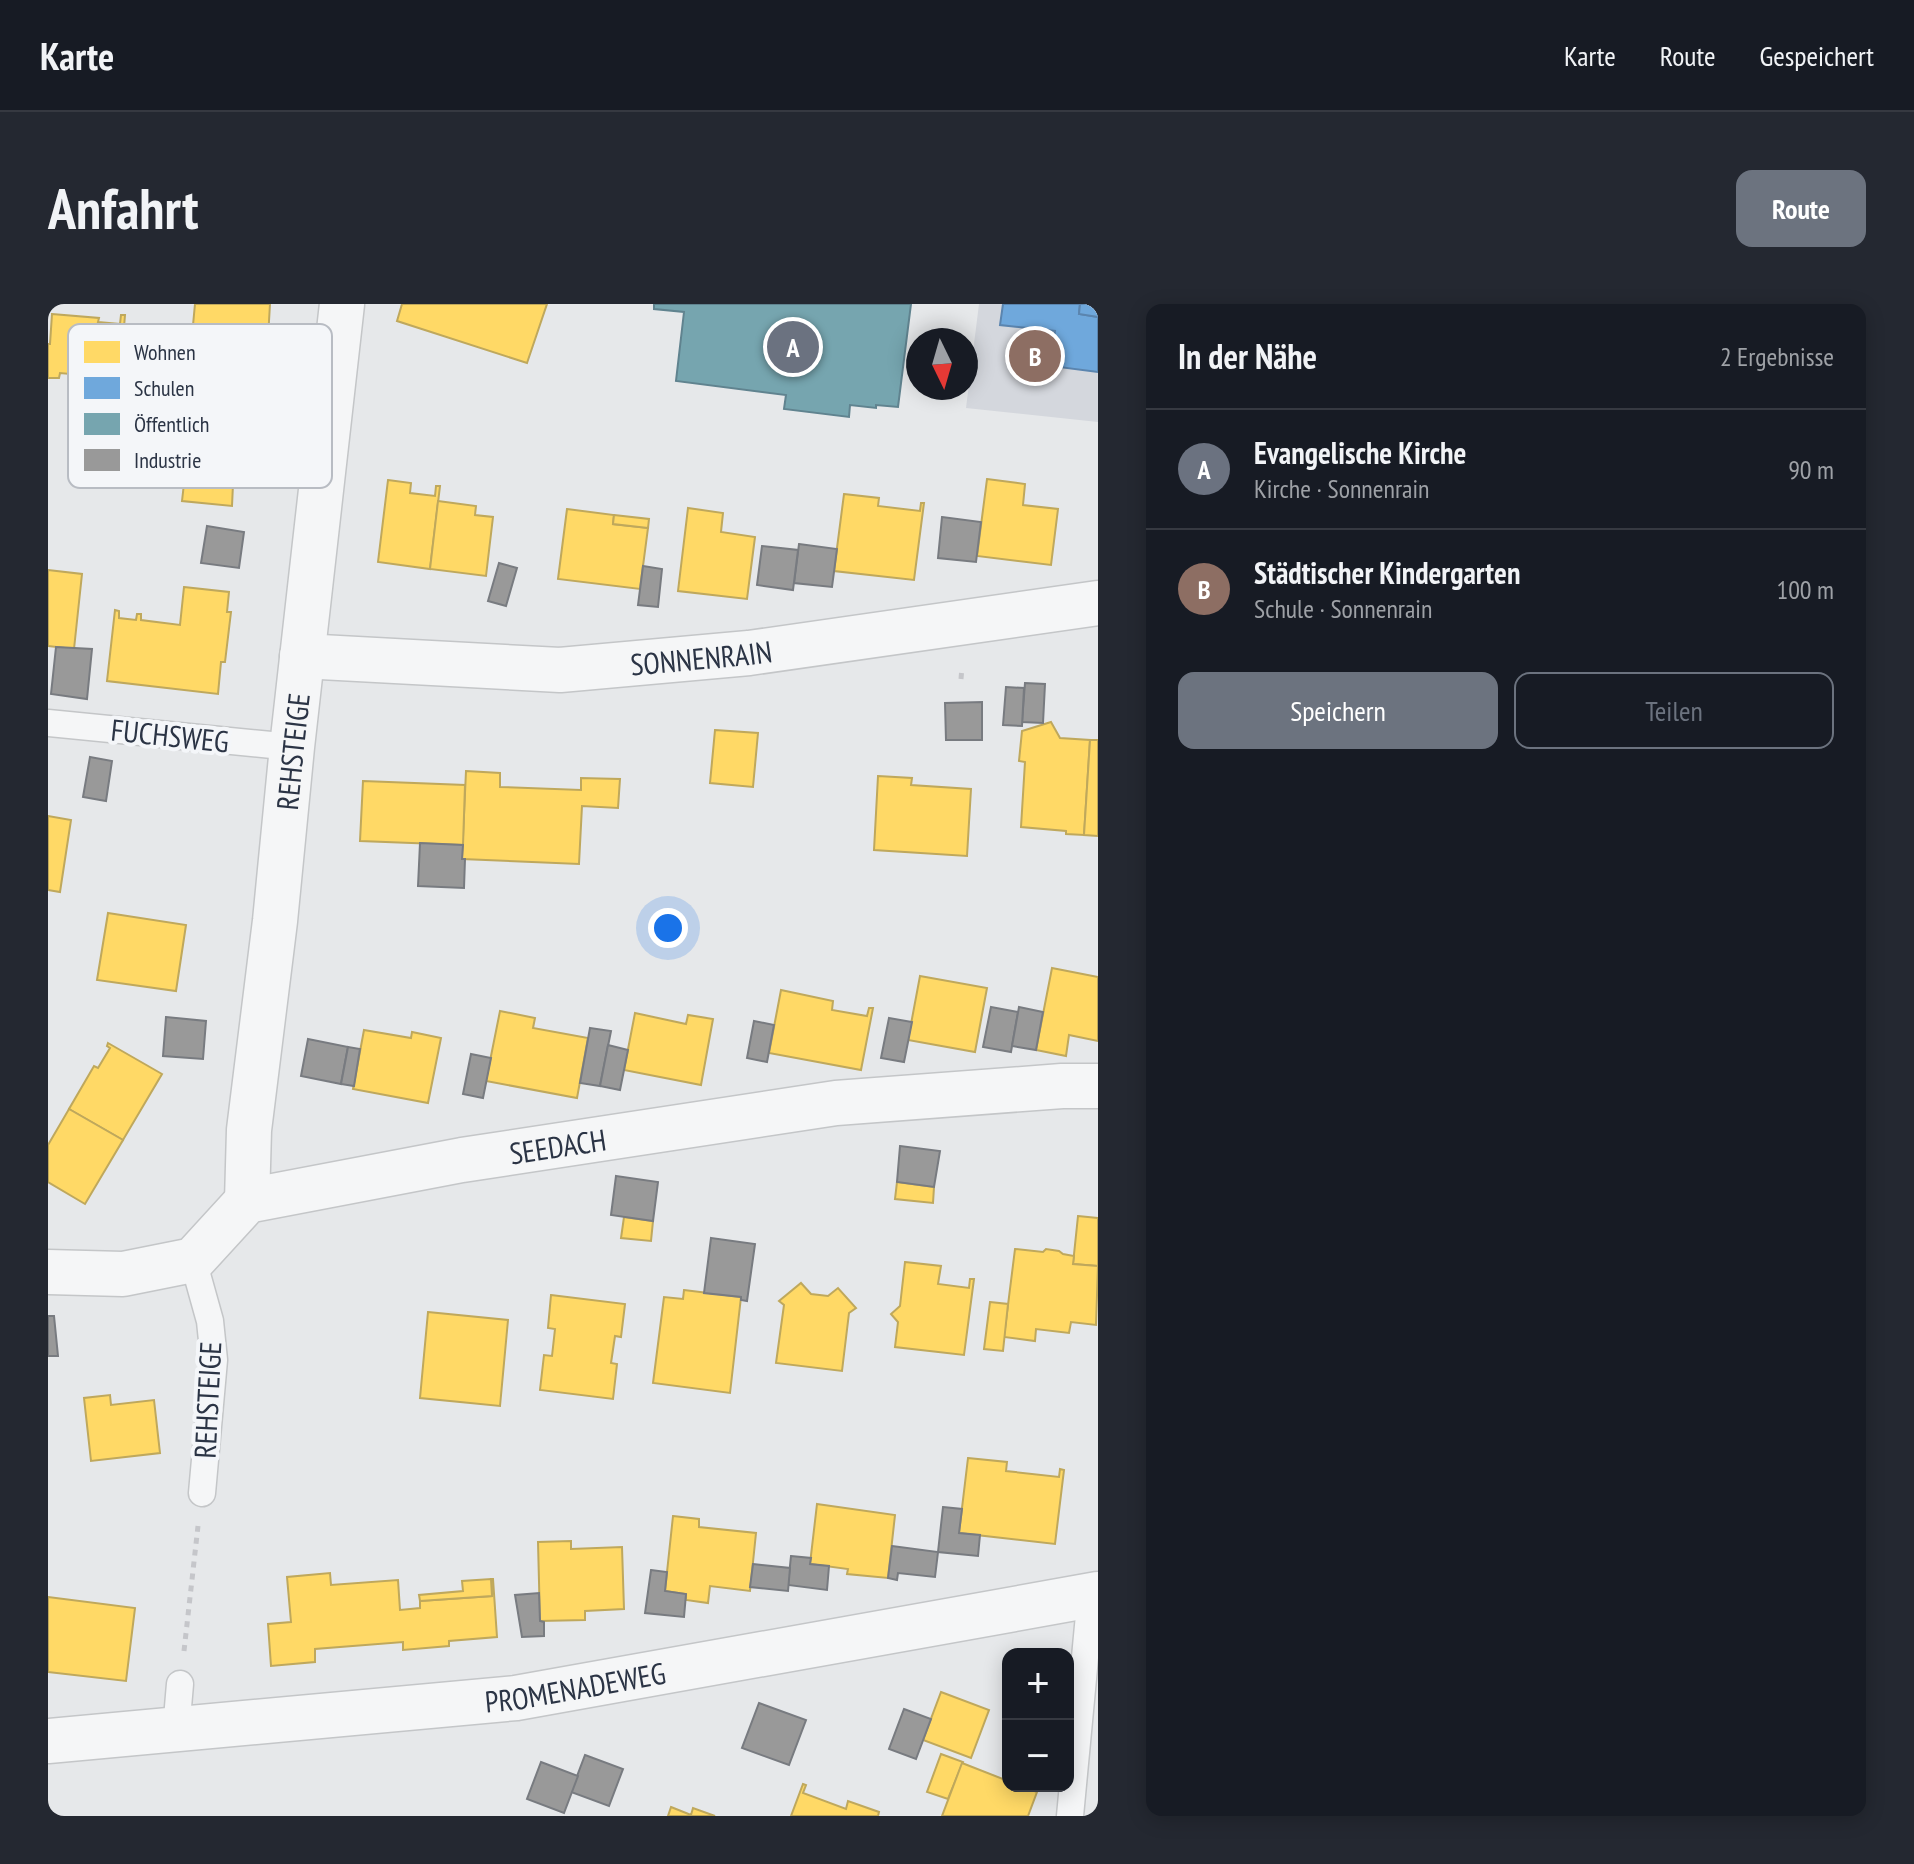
<!DOCTYPE html>
<html lang="de">
<meta charset="utf-8">
<style>
:root{--surface:#171b24;--page:#242831;--text:#f1f3f6;--muted:#9ea1a6;--line:#363941;--accent:#6c737f}
body{margin:0;font-family:"PT Sans Narrow",sans-serif;background:var(--page);color:var(--text)}
.controls{position:absolute;right:24px;bottom:24px;display:grid;overflow:hidden;border-radius:16px;box-shadow:0 4px 20px #0003}
.controls button{width:72px;height:72px;display:grid;place-items:center;padding:0;border:0;border-bottom:2px solid var(--line);background:var(--surface);color:var(--text);font:40px sans-serif}
.compass{position:absolute;left:858px;top:24px;width:72px;height:72px;border-radius:50%;background:var(--surface);box-shadow:0 4px 20px #0003;rotate:175deg}
.you{position:absolute;left:620px;top:624px;width:28px;height:28px;margin:-20px;border:6px solid #fff;border-radius:50%;background:#1a73e8;box-shadow:0 0 0 12px #1a73e833}
.badge{display:grid;place-items:center;width:52px;height:52px;border-radius:50%;background:var(--accent);color:#fff;font-size:26px;font-weight:700}
.pin{position:absolute;translate:-50% -50%;border:4px solid #fff;box-shadow:0 2px 8px #0006}
.list{margin:0;padding:0;list-style:none}
h2{display:flex;justify-content:space-between;align-items:center;height:104px;margin:0;padding:0 32px;font-size:34px}
h2 small{font-size:26px;font-weight:400;color:var(--muted)}
.list li{display:grid;grid-template-columns:52px 1fr auto;gap:24px;align-items:center;box-sizing:border-box;height:120px;padding:0 32px;border-top:2px solid var(--line)}
.list b{display:block;font-size:30px;white-space:nowrap}
.list p{margin:0;font-size:26px;white-space:nowrap;color:var(--muted)}
.list em{font-size:26px;font-style:normal;color:var(--muted)}
.actions{display:flex;gap:16px;padding:24px 32px}
.actions a{flex:1;padding:18px 0;border:2px solid var(--accent);border-radius:16px;text-align:center;font-size:28px;color:var(--accent)}
.actions .main{background:var(--accent);color:#fff}
.map{position:relative;flex:none;width:1050px;height:1512px;overflow:hidden;border-radius:16px}
header{display:flex;align-items:center;gap:48px;box-sizing:border-box;height:112px;padding:0 40px;background:var(--surface);border-bottom:2px solid var(--line)}
header strong{font-size:38px}
nav{display:flex;gap:44px;margin-inline-start:auto;font-size:28px}
.intro{display:flex;align-items:center;justify-content:space-between;box-sizing:border-box;height:192px;padding:0 48px}
h1{margin:0;font-size:56px}
.button{padding:20px 36px;border-radius:16px;background:var(--accent);color:#fff;font-size:28px;font-weight:700}
main{display:flex;gap:48px;padding:0 48px}
aside{flex:1;background:var(--surface);border-radius:16px;box-shadow:0 4px 20px #0003}
.map>svg:first-child{display:block}
.built{fill:#d4d7dd}
.homes{fill:#ffd966;stroke:#bfa85c;stroke-width:2}
.schools{fill:#6fa8dc;stroke:#5b85af;stroke-width:2}
.public{fill:#76a5af;stroke:#60838f;stroke-width:2}
.industry{fill:#999;stroke:#787b80;stroke-width:2}
.lines{fill:none;stroke-linecap:round;stroke-linejoin:round}
.lane-casing{stroke:#c4c6c8;stroke-width:29}
.street-casing{stroke:#c4c6c8;stroke-width:47}
.path{stroke:#c5c6ca;stroke-width:5;stroke-dasharray:6 6;stroke-linecap:butt}
.lane{stroke:#f5f6f7;stroke-width:26}
.street{stroke:#f5f6f7;stroke-width:44}
.labels{text-anchor:middle;dominant-baseline:central;stroke-width:8;stroke-linejoin:round;paint-order:stroke}
.street-label{font-size:30px;fill:#2b3445;stroke:#f4f6f9}
.key{fill:#f4f6f9;stroke:#b8bcc3;stroke-width:2}
.key-label{font-size:22px;fill:#2b3445}
</style>
<header>
<strong>Karte</strong>
<nav><a>Karte</a><a>Route</a><a>Gespeichert</a></nav>
</header>
<div class="intro"><h1>Anfahrt</h1><a class="button">Route</a></div>
<main>
<div class="map">
<svg width="1050" height="1512" viewBox="0 0 1050 1512">
<rect width="100%" height="100%" fill="#e6e8ea"/>
<polygon class="built" points="931,0 1050,0 1050,118 918,104"/>
<g class="homes">
<polygon points="147,0 222,0 220,34 214,34 212,55 218,55 216,85 187,83 187,78 140,74"/>
<polygon points="354,0 499,0 479,59 349,17"/>
<polygon points="4,10 51,14 50,18 72,20 73,11 77,11 73,59 67,59 65,74 12,69 11,74 0,74 0,40 2,40"/>
<polygon points="142,127 194,133 194,138 187,137 184,202 134,197"/>
<polygon points="939,175 977,180 975,201 1010,205 1003,261 929,252"/>
<polygon points="340,176 363,179 362,189 387,192 388,182 392,182 382,265 330,258"/>
<polygon points="796,190 831,194 830,202 872,207 873,199 876,199 866,276 786,267"/>
<polygon points="390,197 428,202 427,211 445,213 438,272 382,265"/>
<polygon points="640,204 675,209 673,228 707,233 699,295 630,287"/>
<polygon points="519,205 566,211 565,220 600,224 592,285 510,275"/>
<polygon points="566,211 601,215 600,224 565,220"/>
<polygon points="0,266 34,270 26,345 0,342"/>
<polygon points="136,283 181,288 179,308 183,308 177,358 173,358 170,390 59,377 67,306 71,307 71,314 88,316 89,310 93,310 93,316 132,321"/>
<polygon points="1003,418 1012,434 1042,436 1036,531 1018,530 1018,527 973,523 977,458 971,457 974,427"/>
<polygon points="667,426 710,429 705,483 662,479"/>
<polygon points="1042,436 1050,436 1050,532 1036,531"/>
<polygon points="418,467 452,469 452,483 533,486 533,474 572,475 570,504 534,502 531,560 414,555"/>
<polygon points="830,472 864,474 863,481 923,485 919,552 826,546"/>
<polygon points="315,477 417,481 415,541 312,537"/>
<polygon points="0,512 23,516 12,588 0,586"/>
<polygon points="60,609 138,621 128,687 49,676"/>
<polygon points="1004,664 1050,673 1050,737 1021,731 1018,752 988,746"/>
<polygon points="872,672 939,684 927,748 860,736"/>
<polygon points="733,686 785,697 784,706 819,712 821,704 825,704 813,766 721,749"/>
<polygon points="452,707 487,714 485,724 540,734 529,794 438,777"/>
<polygon points="587,709 638,720 640,711 665,715 653,781 576,766"/>
<polygon points="316,726 363,734 364,728 393,734 380,799 305,785"/>
<polygon points="60,739 114,770 75,836 21,805 46,762 50,764 62,744 59,742"/>
<polygon points="21,805 75,836 37,900 0,878 0,841"/>
<polygon points="849,878 886,883 885,899 847,895"/>
<polygon points="1030,912 1050,914 1050,962 1025,960"/>
<polygon points="576,913 605,917 603,937 573,934"/>
<polygon points="967,945 995,948 998,945 1011,947 1015,950 1026,952 1025,960 1050,962 1048,1021 1023,1018 1021,1029 988,1025 987,1037 956,1033"/>
<polygon points="857,958 893,962 890,980 921,984 922,975 926,975 916,1051 847,1043 850,1018 843,1010 852,1002"/>
<polygon points="753,979 763,990 780,992 790,984 808,1004 801,1009 794,1067 728,1059 736,1001 731,997"/>
<polygon points="636,986 693,993 682,1089 605,1079 616,993 635,995"/>
<polygon points="503,991 577,1000 573,1033 567,1032 563,1059 569,1060 565,1095 492,1086 496,1051 504,1052 507,1025 500,1024"/>
<polygon points="942,998 960,1000 955,1047 936,1045"/>
<polygon points="380,1008 460,1016 452,1102 372,1094"/>
<polygon points="62,1091 63,1101 106,1096 112,1149 43,1157 36,1094"/>
<polygon points="920,1154 959,1158 958,1167 1011,1173 1012,1165 1016,1166 1007,1240 911,1229"/>
<polygon points="769,1200 847,1211 840,1274 799,1270 800,1265 762,1260"/>
<polygon points="625,1212 651,1215 651,1223 708,1229 702,1287 662,1282 660,1299 638,1296 638,1290 617,1287"/>
<polygon points="523,1237 523,1245 574,1243 576,1305 537,1307 537,1316 492,1317 490,1238"/>
<polygon points="282,1269 283,1281 350,1276 352,1306 372,1304 372,1297 444,1292 443,1275 445,1275 449,1333 401,1337 401,1342 355,1346 355,1338 267,1345 267,1358 223,1362 220,1320 243,1318 239,1273"/>
<polygon points="443,1275 444,1292 372,1297 371,1291 415,1287 414,1277"/>
<polygon points="0,1293 87,1304 78,1377 0,1368"/>
<polygon points="893,1388 941,1406 923,1454 875,1436"/>
<polygon points="893,1450 915,1458 900,1495 879,1488"/>
<polygon points="914,1459 960,1477 960,1482 974,1482 989,1488 980,1512 894,1512"/>
<polygon points="755,1480 758,1481 755,1489 798,1505 800,1497 831,1508 830,1512 743,1512"/>
<polygon points="623,1503 643,1511 645,1504 667,1512 620,1512"/>
</g>
<g class="schools">
<polygon points="955,0 1032,0 1031,10 1050,13 1050,68 1003,62 1007,27 952,21"/>
<polygon points="1032,0 1050,0 1050,13 1031,10"/>
</g>
<polygon class="public" points="606,0 863,0 850,103 828,101 828,104 802,101 801,113 736,105 738,91 628,77 636,8 606,5"/>
<g class="industry">
<polygon points="894,213 933,218 928,258 890,254"/>
<polygon points="159,222 196,228 191,264 153,259"/>
<polygon points="751,240 789,245 784,283 746,279"/>
<polygon points="714,242 750,246 745,286 709,281"/>
<polygon points="451,259 469,264 458,302 440,297"/>
<polygon points="595,262 614,265 610,303 590,301"/>
<polygon points="8,343 44,345 39,395 3,390"/>
<polygon points="977,379 997,380 995,419 974,418"/>
<polygon points="958,383 976,384 974,422 955,421"/>
<polygon points="934,398 934,436 898,436 897,399"/>
<polygon points="42,453 64,457 58,497 35,493"/>
<polygon points="372,539 415,541 414,555 417,555 416,584 370,582"/>
<polygon points="943,703 970,708 963,748 935,743"/>
<polygon points="971,703 995,708 988,746 964,742"/>
<polygon points="118,713 158,717 155,755 115,752"/>
<polygon points="841,714 864,718 856,758 833,754"/>
<polygon points="706,717 726,721 719,758 699,754"/>
<polygon points="542,724 563,727 552,782 532,779"/>
<polygon points="260,735 300,743 293,780 253,772"/>
<polygon points="560,741 580,746 572,786 552,782"/>
<polygon points="300,743 312,745 306,782 293,780"/>
<polygon points="423,750 443,754 435,794 415,790"/>
<polygon points="852,842 892,847 886,883 849,878"/>
<polygon points="568,872 610,878 605,917 563,911"/>
<polygon points="663,934 707,940 699,997 693,996 693,993 656,989"/>
<polygon points="0,1012 6,1012 10,1052 0,1052"/>
<polygon points="895,1203 914,1205 911,1229 932,1231 930,1252 890,1248"/>
<polygon points="844,1242 890,1248 887,1273 850,1269 849,1276 840,1274"/>
<polygon points="743,1252 763,1254 762,1260 781,1262 779,1286 740,1281"/>
<polygon points="705,1260 742,1264 740,1287 702,1283"/>
<polygon points="603,1266 619,1268 617,1287 638,1290 636,1313 597,1309"/>
<polygon points="491,1289 492,1317 496,1318 496,1332 474,1333 467,1291"/>
<polygon points="711,1399 758,1416 741,1461 694,1444"/>
<polygon points="856,1405 883,1415 868,1455 841,1445"/>
<polygon points="537,1451 575,1465 561,1502 523,1488"/>
<polygon points="493,1458 530,1472 516,1509 479,1495"/>
</g>
<g class="lines">
<g class="lane-casing">
<g id="lane">
<polyline points="0,419 244,443"/>
<polyline points="145,956 162,1017 166,1056 154,1189"/>
<polyline points="128,1426 132,1380"/>
<polyline points="1022,1512 1043,1290"/>
</g>
</g>
<g class="street-casing">
<g id="street">
<path id="s1" d="M254 352 512 366 701 349 1050 299"/>
<path id="s2" d="M199 897 201 826 227 617 244 443 294 0"/>
<path id="s3" d="M0 968 75 970 145 956 199 897 414 856 788 799 1014 782H1050"/>
<path id="s4" d="M0 1437 468 1394 1050 1290"/>
</g>
</g>
<g class="path">
<polyline points="913,375 914,363"/>
<polyline points="136,1347 150,1222"/>
</g>
<use href="#lane" class="lane"/>
<use href="#street" class="street"/>
</g>
<g class="labels">
<g class="street-label">
<text stroke="none"><textPath href="#s1" startOffset="400">SONNENRAIN</textPath></text>
<text transform="translate(122 431) rotate(6)">FUCHSWEG</text>
<text stroke="none"><textPath href="#s2" startOffset="452">REHSTEIGE</textPath></text>
<text stroke="none"><textPath href="#s3" startOffset="542">SEEDACH</textPath></text>
<text transform="translate(159 1096) rotate(-87)">REHSTEIGE</text>
<text stroke="none"><textPath href="#s4" startOffset="530">PROMENADEWEG</textPath></text>
</g>
</g>
<rect x="20" y="20" width="264" height="164" rx="12" class="key"/>
<rect x="36" y="37" width="36" height="22" fill="#ffd966"/>
<rect x="36" y="73" width="36" height="22" fill="#6fa8dc"/>
<rect x="36" y="109" width="36" height="22" fill="#76a5af"/>
<rect x="36" y="145" width="36" height="22" fill="#999"/>
<g class="key-label">
<text x="86" y="56">Wohnen</text>
<text x="86" y="92">Schulen</text>
<text x="86" y="128">Öffentlich</text>
<text x="86" y="164">Industrie</text>
</g>
</svg>
<div class="controls">
<button>+</button>
<button>−</button>
</div>
<svg class="compass" viewBox="-18 -18 36 36"><path d="M0-13l5 13h-10z" fill="#e53935"/><path d="M0 13l5-13h-10z" fill="#9ea1a6"/></svg>
<div class="you"></div>
<div class="pin badge" style="left:745px;top:43px;background:#6b7280">A</div>
<div class="pin badge" style="left:987px;top:52px;background:#8d6e63">B</div>
</div>
<aside>
<h2>In der Nähe<small>2 Ergebnisse</small></h2>
<ul class="list">
<li><span class="badge" style="background:#6b7280">A</span><div><b>Evangelische Kirche</b><p>Kirche · Sonnenrain</p></div><em>90 m</em></li>
<li><span class="badge" style="background:#8d6e63">B</span><div><b>Städtischer Kindergarten</b><p>Schule · Sonnenrain</p></div><em>100 m</em></li>
</ul>
<div class="actions"><a class="main">Speichern</a><a>Teilen</a></div>
</aside>
</main>
